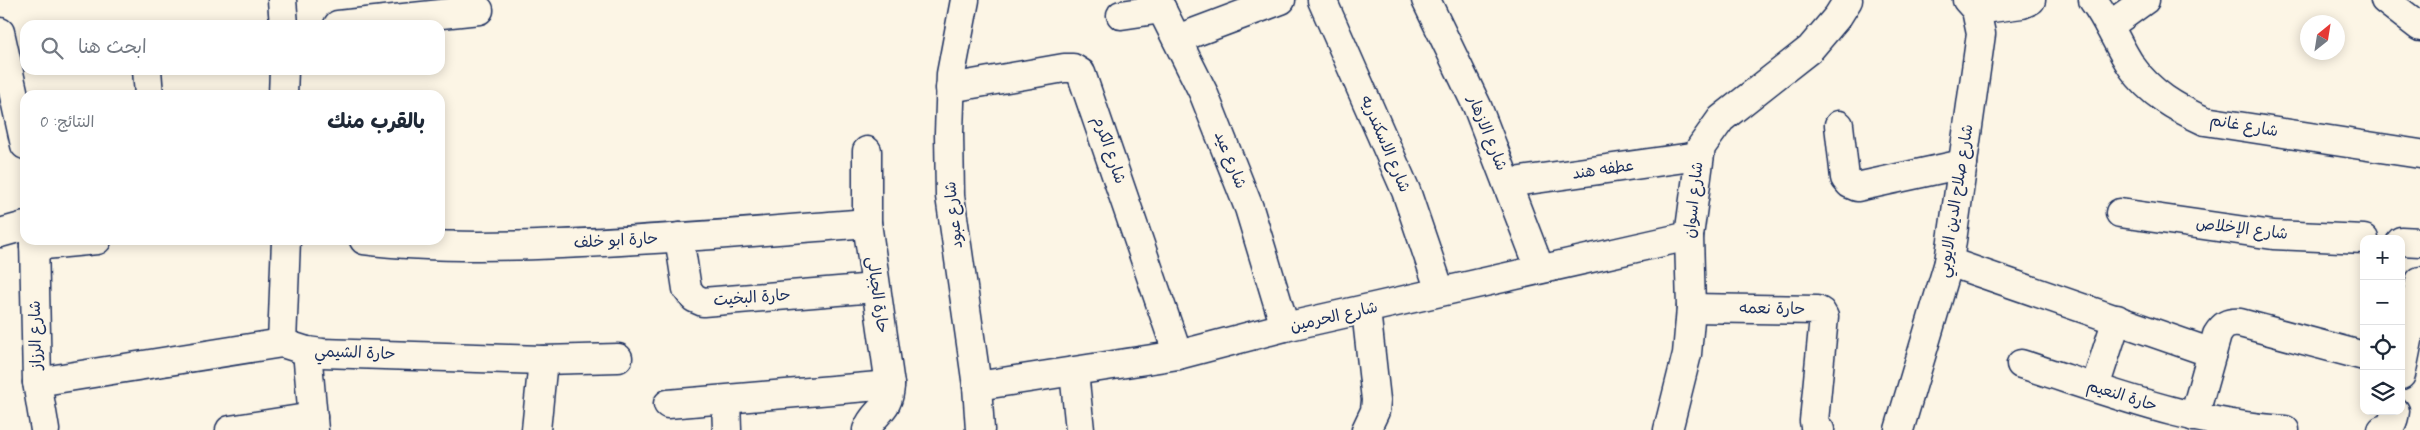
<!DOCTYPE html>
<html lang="ar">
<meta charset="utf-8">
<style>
:root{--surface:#fff;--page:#f6f6f7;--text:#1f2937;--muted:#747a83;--line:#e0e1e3}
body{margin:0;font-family:Mynerve,"Playpen Sans Arabic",sans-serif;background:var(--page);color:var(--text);direction:rtl}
.controls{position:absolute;right:15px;bottom:15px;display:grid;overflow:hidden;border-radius:10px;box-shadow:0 2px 12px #0003}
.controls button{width:45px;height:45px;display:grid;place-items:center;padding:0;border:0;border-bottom:1px solid var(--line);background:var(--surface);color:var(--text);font:25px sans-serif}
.compass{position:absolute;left:2300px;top:15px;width:45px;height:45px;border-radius:50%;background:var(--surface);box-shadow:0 2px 12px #0003;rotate:30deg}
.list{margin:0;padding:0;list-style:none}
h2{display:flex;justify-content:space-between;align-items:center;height:65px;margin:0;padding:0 20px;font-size:21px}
h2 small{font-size:16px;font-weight:400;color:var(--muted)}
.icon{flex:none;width:28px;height:28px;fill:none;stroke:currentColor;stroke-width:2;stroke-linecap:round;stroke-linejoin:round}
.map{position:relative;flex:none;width:2420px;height:430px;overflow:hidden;direction:ltr}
.search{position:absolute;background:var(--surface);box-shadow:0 2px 12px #0003;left:20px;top:20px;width:425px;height:55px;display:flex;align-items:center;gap:12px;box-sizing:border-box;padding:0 18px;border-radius:15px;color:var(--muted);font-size:19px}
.panel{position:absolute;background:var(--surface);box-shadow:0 2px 12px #0003;left:20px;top:90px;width:425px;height:155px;border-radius:15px;direction:rtl}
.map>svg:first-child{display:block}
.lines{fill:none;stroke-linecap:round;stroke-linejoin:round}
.street-casing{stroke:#1b2f5e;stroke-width:31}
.street{stroke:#fcf5e5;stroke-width:28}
.labels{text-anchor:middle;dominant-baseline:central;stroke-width:4;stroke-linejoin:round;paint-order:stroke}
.street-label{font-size:16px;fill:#1b2f5e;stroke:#fcf5e5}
</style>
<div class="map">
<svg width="2420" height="430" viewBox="0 0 2420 430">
<rect width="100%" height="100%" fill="#fcf5e5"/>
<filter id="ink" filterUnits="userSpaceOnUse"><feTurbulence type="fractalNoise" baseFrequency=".02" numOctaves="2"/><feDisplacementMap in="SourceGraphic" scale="10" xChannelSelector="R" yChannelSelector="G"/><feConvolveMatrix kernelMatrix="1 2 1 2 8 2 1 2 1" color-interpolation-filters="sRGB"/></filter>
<g filter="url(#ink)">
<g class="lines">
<g class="street-casing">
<g id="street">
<polyline points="282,0 284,25"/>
<polyline points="965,0 951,74 949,133 950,196 977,386 980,430"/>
<polyline points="1157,0 1203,92 1249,208 1285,327"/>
<polyline points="1322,0 1406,191 1440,291"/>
<polyline points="1426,0 1477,106 1540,269"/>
<path d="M2093 0C2109 21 2117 45 2132 67 2150 93 2176 108 2205 121L2420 154"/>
<polyline points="2385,0 2420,27"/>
<polyline points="1976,10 2022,4 2031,0"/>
<polyline points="1121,15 1162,9"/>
<polyline points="338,25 479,10"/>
<polyline points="2109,26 2145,0"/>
<polyline points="0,32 25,145"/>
<polyline points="1177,39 1281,0"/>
<polyline points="147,70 149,95"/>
<polyline points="950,88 1064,68 1073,68 1081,73 1178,355"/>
<polyline points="283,95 284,70"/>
<polyline points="1839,125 1845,178 1850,184 1857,187 1963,164"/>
<path d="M867 151V223L890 385C889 412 875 409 867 430"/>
<polyline points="1507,183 1699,156"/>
<polyline points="2120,213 2273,235 2364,239"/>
<polyline points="0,233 25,226"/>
<polyline points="679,237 687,289 694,298 703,302 875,288"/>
<polyline points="34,240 37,382 45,430"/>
<path d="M364 240C429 248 496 247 561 244 663 240 765 231 867 223"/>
<polyline points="2401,241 2420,242"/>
<polyline points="34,246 97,240"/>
<polyline points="1949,262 2212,353"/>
<polyline points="1691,308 1817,310 1821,312 1824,317 1814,421 1815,427 1820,430"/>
<polyline points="1366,310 1376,400 1375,411 1366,430"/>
<polyline points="282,343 286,240"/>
<polyline points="307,351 314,430"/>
<path d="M2021 364C2107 391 2193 425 2285 430"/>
<polyline points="1074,372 1080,430"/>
<polyline points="2401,375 2420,281"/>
<polyline points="37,382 282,343 307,351 322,353 543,360 618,358"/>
<polyline points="977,386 1178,355 1285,327 1689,236"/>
<polyline points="2095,387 2117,319"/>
<polyline points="726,400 727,430"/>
<polyline points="668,404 890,385"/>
<path d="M2194 417 2217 335C2223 325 2228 322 2240 323L2364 356"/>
<polyline points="230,430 313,417"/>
<polyline points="536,430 543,360"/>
<polyline points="1668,430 1687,354 1691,308 1689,236 1701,147 1721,119 1810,49 1838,16 1848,0"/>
<polyline points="1899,430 1949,262 1981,34 1976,10 1967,0"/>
<path d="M2382 430C2392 427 2394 420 2395 411"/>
</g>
</g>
<use href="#street" class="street"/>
</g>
</g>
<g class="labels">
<g class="street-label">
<text transform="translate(2244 126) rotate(10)">شارع غانم</text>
<text transform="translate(1487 133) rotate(68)">شارع الازهار</text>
<text transform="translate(1385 144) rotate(67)">شارع الاسكندريه</text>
<text transform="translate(1109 150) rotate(71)">شارع الكرم</text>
<text transform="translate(1230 160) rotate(68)">شارع عيد</text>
<text transform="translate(1603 170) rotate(-8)">عطفه هند</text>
<text transform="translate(1694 200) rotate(-84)">شارع اسوان</text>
<text transform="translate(1956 201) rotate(-81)">شارع صلاح الدين الايوبي</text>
<text transform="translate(954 215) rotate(-96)">شارع عبود</text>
<text transform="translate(2242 229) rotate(7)">شارع الإخلاص</text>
<text transform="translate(616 241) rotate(-3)">حارة ابو خلف</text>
<text transform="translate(877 295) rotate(82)">حارة الجبالى</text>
<text transform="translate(752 298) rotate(-4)">حارة البخيت</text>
<text transform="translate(1772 309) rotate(1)">حارة نعمه</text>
<text transform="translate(1334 317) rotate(-13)">شارع الحرمين</text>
<text transform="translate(36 335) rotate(-91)">شارع الرزاز</text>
<text transform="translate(355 353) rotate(2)">حارة الشيمي</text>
<text transform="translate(2122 396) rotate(17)">حارة النعيم</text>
</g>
</g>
</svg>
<div class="controls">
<button>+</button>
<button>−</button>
<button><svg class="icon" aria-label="locate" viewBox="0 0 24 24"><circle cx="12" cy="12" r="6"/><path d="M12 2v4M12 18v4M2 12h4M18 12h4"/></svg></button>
<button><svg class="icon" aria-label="layers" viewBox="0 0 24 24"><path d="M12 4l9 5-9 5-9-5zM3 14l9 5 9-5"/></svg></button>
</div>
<svg class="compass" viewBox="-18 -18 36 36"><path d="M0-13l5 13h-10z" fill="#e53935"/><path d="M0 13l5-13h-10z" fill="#747a83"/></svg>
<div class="search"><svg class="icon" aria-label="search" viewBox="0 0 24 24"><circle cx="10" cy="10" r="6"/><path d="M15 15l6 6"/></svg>ابحث هنا</div>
<section class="panel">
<h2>بالقرب منك<small>النتائج: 0</small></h2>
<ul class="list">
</ul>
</section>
</div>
